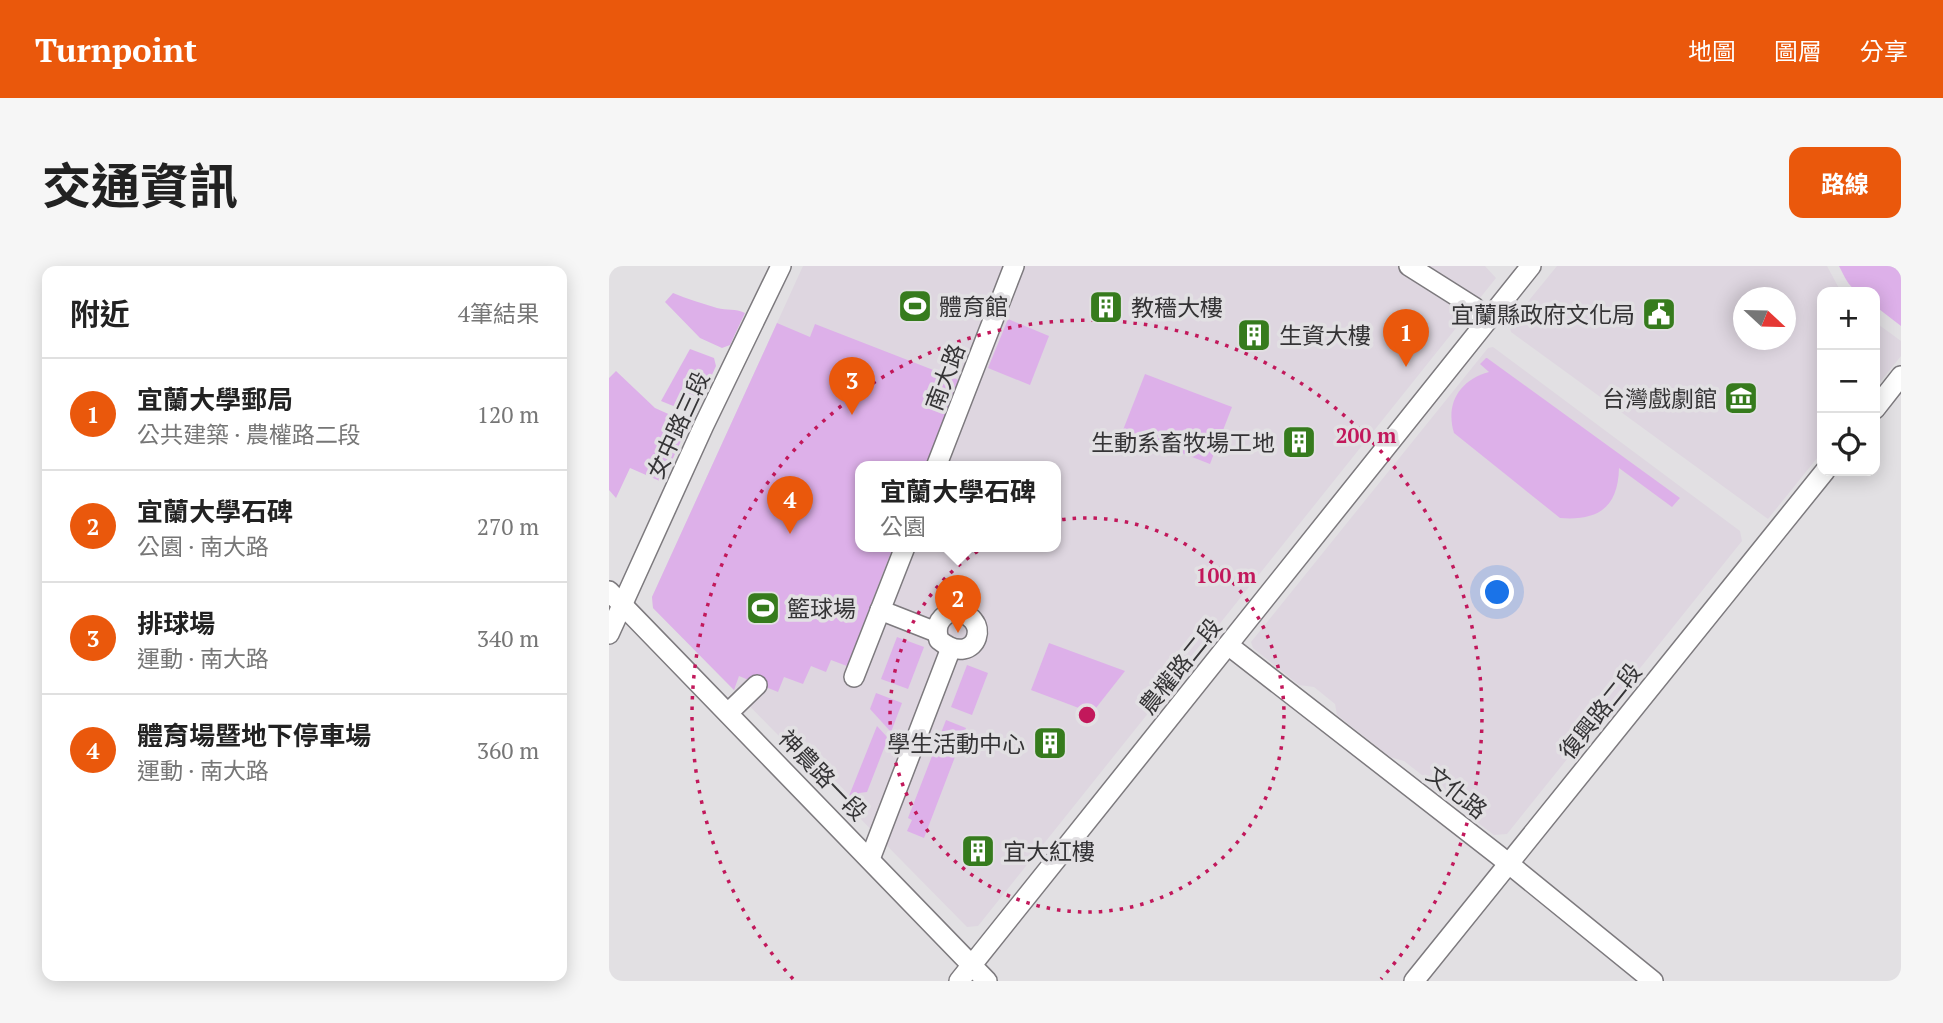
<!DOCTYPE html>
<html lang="zh-TW">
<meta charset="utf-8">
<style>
:root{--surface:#fff;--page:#f6f6f6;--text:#222;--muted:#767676;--line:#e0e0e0;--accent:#ea580c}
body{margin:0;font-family:"PT Serif","Noto Sans TC",serif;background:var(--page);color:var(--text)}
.controls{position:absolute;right:21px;top:21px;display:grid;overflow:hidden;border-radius:14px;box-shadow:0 4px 18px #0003}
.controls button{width:63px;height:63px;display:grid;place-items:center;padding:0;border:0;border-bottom:2px solid var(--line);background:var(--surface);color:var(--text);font:35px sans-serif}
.compass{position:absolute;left:1124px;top:21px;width:63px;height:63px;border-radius:50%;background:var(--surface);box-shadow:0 4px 18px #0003;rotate:112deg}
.you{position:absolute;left:889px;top:327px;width:24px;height:24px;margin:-18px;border:5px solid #fff;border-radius:50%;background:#1a73e8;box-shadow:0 0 0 10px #1a73e833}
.badge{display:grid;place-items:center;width:46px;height:46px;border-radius:50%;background:var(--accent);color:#fff;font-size:23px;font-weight:700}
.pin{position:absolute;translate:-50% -58px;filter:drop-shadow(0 2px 4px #0008)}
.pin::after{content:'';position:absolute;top:37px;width:24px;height:21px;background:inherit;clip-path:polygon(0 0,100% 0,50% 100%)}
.popup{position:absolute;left:246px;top:195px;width:206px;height:91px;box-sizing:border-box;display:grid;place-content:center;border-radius:14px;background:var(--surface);filter:drop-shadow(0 2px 5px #0005);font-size:23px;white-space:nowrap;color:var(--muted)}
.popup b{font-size:26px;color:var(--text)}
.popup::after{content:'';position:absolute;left:50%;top:100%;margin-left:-14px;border:14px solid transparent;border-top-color:var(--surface)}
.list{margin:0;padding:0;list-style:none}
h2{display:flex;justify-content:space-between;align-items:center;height:91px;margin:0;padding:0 28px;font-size:30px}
h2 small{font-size:23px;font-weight:400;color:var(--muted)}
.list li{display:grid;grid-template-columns:46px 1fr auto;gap:21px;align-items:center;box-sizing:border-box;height:112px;padding:0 28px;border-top:2px solid var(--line)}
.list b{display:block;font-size:26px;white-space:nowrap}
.list p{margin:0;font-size:23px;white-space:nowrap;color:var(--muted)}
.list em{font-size:23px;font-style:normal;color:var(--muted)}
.icon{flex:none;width:38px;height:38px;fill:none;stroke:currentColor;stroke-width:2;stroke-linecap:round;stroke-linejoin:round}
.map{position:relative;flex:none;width:1292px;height:715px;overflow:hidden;border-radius:14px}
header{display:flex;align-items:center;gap:42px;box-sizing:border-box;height:98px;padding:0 35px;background:var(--accent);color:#fff}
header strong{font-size:33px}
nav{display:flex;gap:38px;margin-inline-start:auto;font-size:24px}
.intro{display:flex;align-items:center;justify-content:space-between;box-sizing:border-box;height:168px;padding:0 42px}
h1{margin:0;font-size:49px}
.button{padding:18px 32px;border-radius:14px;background:var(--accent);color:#fff;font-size:24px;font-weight:700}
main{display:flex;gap:42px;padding:0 42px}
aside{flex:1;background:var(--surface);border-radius:14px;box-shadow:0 4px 18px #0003}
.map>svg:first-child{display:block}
.built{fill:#ded6e0;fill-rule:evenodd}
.green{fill:#ddb0e9}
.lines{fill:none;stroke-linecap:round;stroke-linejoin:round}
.minor-casing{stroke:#7d7a7e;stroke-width:22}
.minor{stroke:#fff;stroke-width:19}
.ring{fill:none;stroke:#c2185b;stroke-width:3.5;stroke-dasharray:3.5 7}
.labels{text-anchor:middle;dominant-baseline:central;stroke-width:7;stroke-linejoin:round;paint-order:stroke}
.poi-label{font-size:23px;fill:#353436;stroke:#e2e0e3;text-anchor:start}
.street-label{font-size:23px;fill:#353436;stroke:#e2e0e3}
.centre{fill:#c2185b;stroke:#e2e0e3;stroke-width:3.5}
.ring-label{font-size:21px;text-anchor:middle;font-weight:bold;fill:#c2185b;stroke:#e2e0e3;stroke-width:7;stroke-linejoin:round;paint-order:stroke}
</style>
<header>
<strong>Turnpoint</strong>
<nav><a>地圖</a><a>圖層</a><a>分享</a></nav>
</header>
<div class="intro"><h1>交通資訊</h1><a class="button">路線</a></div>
<main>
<aside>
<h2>附近<small>4筆結果</small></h2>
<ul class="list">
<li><span class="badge">1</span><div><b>宜蘭大學郵局</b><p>公共建築 · 農權路二段</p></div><em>120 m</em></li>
<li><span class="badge">2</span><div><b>宜蘭大學石碑</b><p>公園 · 南大路</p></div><em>270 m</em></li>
<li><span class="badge">3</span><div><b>排球場</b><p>運動 · 南大路</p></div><em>340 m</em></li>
<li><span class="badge">4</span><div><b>體育場暨地下停車場</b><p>運動 · 南大路</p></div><em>360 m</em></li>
</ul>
</aside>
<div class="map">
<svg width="1292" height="715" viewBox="0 0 1292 715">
<rect width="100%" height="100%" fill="#e2e0e3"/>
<g class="built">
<path d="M194 0H876L887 12 369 660 358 661 44 342 43 331ZM251 201H447V281H251Z"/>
<path d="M948 0H1218L1232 26H1213V186L1159 253 902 66 900 59ZM1134 32H1176V74H1134Z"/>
<polygon points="1266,56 1292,75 1292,90 1266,122"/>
<polygon points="884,81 1131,265 1133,275 898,568 885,569 824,523 822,516 795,495 781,491 728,449 726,438 705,421 690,419 644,382 642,376 879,82"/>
</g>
<g class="green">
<path d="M1230 0H1292V60L1266 40V26C1241 26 1241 21 1230 0Z"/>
<path d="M64 27C78 33 93 37 108 42 118 45 126 42 136 47L121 79 113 82 91 72 56 36Z"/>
<polygon points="399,53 440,70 421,119 379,102"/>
<polygon points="168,57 201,71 206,58 350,114 316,201 251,201 251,281 284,281 238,400 222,394 217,406 202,400 194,418 175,411 169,426 130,410 125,424 44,342 43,331"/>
<polygon points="81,83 105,92 107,100 88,142 79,146 52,135"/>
<path d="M877 92H878L1071 232 1063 241 1010 202C1009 241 990 255 951 252L845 167C836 137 851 114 880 106L871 98Z"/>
<polygon points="7,105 46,142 75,155 77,164 53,216 21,202 7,232 0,224 0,112"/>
<polygon points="536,108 623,141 601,198 514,164"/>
<polygon points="288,371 315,381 299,423 272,413"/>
<polygon points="440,377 516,405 483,447 422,424"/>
<polygon points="358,399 379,407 363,449 342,441"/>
<polygon points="267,427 293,437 282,466 261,443"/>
<polygon points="337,454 357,462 315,572 298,565 303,554 299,552"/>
<polygon points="268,460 279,472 258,526 250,527 246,537 240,530"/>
</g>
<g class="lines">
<g class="minor-casing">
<g id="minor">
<polyline points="800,0 865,41 878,55"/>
<polyline points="1266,143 1292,110"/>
<polyline points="327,201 405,0"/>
<polyline points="0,325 378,715"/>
<polyline points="271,344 327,366"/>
<path d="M341 346C387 345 369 406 330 374 326 362 329 353 341 346Z"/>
<polyline points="0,368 95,159 172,0"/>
<polyline points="619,379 889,589 1044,715"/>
<polyline points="245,411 296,281"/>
<polyline points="119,447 148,419"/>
<polyline points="261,593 342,382"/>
<polyline points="350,715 922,0"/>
<polyline points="805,715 1216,205"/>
</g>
</g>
<use href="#minor" class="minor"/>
</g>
<g class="ring">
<circle cx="478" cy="449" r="197"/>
<path d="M184 713A395 395 0 1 1 772 713"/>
</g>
<defs>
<g id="stadium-square" transform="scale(1.75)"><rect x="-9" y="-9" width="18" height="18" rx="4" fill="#367b1d" stroke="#e2e0e3"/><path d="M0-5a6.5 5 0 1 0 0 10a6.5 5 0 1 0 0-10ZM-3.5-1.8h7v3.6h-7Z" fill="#fff"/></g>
<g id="building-square" transform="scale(1.75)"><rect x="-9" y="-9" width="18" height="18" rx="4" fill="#367b1d" stroke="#e2e0e3"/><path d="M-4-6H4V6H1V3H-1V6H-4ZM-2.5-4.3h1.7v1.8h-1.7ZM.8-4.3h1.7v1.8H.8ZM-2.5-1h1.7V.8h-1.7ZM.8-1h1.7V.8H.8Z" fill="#fff"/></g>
<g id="civic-square" transform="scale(1.75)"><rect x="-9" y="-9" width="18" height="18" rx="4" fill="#367b1d" stroke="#e2e0e3"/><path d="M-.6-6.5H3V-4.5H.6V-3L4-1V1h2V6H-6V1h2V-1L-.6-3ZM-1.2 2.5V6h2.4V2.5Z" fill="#fff"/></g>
<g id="museum-square" transform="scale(1.75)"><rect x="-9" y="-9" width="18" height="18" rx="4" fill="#367b1d" stroke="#e2e0e3"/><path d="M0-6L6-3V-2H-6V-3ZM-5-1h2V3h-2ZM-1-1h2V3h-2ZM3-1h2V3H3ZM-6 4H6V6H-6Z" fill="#fff"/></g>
</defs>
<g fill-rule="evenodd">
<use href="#stadium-square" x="306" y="40"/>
<use href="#building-square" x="497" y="41"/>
<use href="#civic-square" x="1050" y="48"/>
<use href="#building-square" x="645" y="69"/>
<use href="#museum-square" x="1132" y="132"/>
<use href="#building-square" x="690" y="176"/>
<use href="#stadium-square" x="154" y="342"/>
<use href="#building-square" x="441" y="477"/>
<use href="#building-square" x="369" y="585"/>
</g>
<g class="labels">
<g class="poi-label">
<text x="330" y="40">體育館</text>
<text x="522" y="41">教穡大樓</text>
<text x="1026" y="48" text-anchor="end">宜蘭縣政府文化局</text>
<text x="670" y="69">生資大樓</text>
<text x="1108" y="132" text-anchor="end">台灣戲劇館</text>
<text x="666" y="176" text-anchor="end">生動系畜牧場工地</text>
<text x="178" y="342">籃球場</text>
<text x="416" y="477" text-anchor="end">學生活動中心</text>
<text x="394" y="585">宜大紅樓</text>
</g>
<g class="street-label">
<text transform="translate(336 111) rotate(-69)">南大路</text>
<text transform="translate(69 159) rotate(-65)">女中路三段</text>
<text transform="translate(571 400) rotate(-51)">農權路二段</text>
<text transform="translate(991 445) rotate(-51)">復興路二段</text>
<text transform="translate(214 509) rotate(46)">神農路一段</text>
<text transform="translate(848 526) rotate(38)">文化路</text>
</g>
</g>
<circle cx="478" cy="449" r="10" class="centre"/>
<g class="ring-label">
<text x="757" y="177">200 m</text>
<text x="617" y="317">100 m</text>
</g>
</svg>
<div class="controls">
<button>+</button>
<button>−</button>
<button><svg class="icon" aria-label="locate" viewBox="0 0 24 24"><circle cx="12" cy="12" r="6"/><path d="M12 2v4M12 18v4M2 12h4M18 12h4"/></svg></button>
</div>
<svg class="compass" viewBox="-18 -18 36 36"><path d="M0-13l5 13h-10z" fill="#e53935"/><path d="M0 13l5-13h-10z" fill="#767676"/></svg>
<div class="you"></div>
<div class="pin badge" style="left:797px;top:101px">1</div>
<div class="pin badge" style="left:349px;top:367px">2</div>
<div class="popup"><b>宜蘭大學石碑</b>公園</div>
<div class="pin badge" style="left:243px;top:149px">3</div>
<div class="pin badge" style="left:181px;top:268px">4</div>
</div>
</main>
